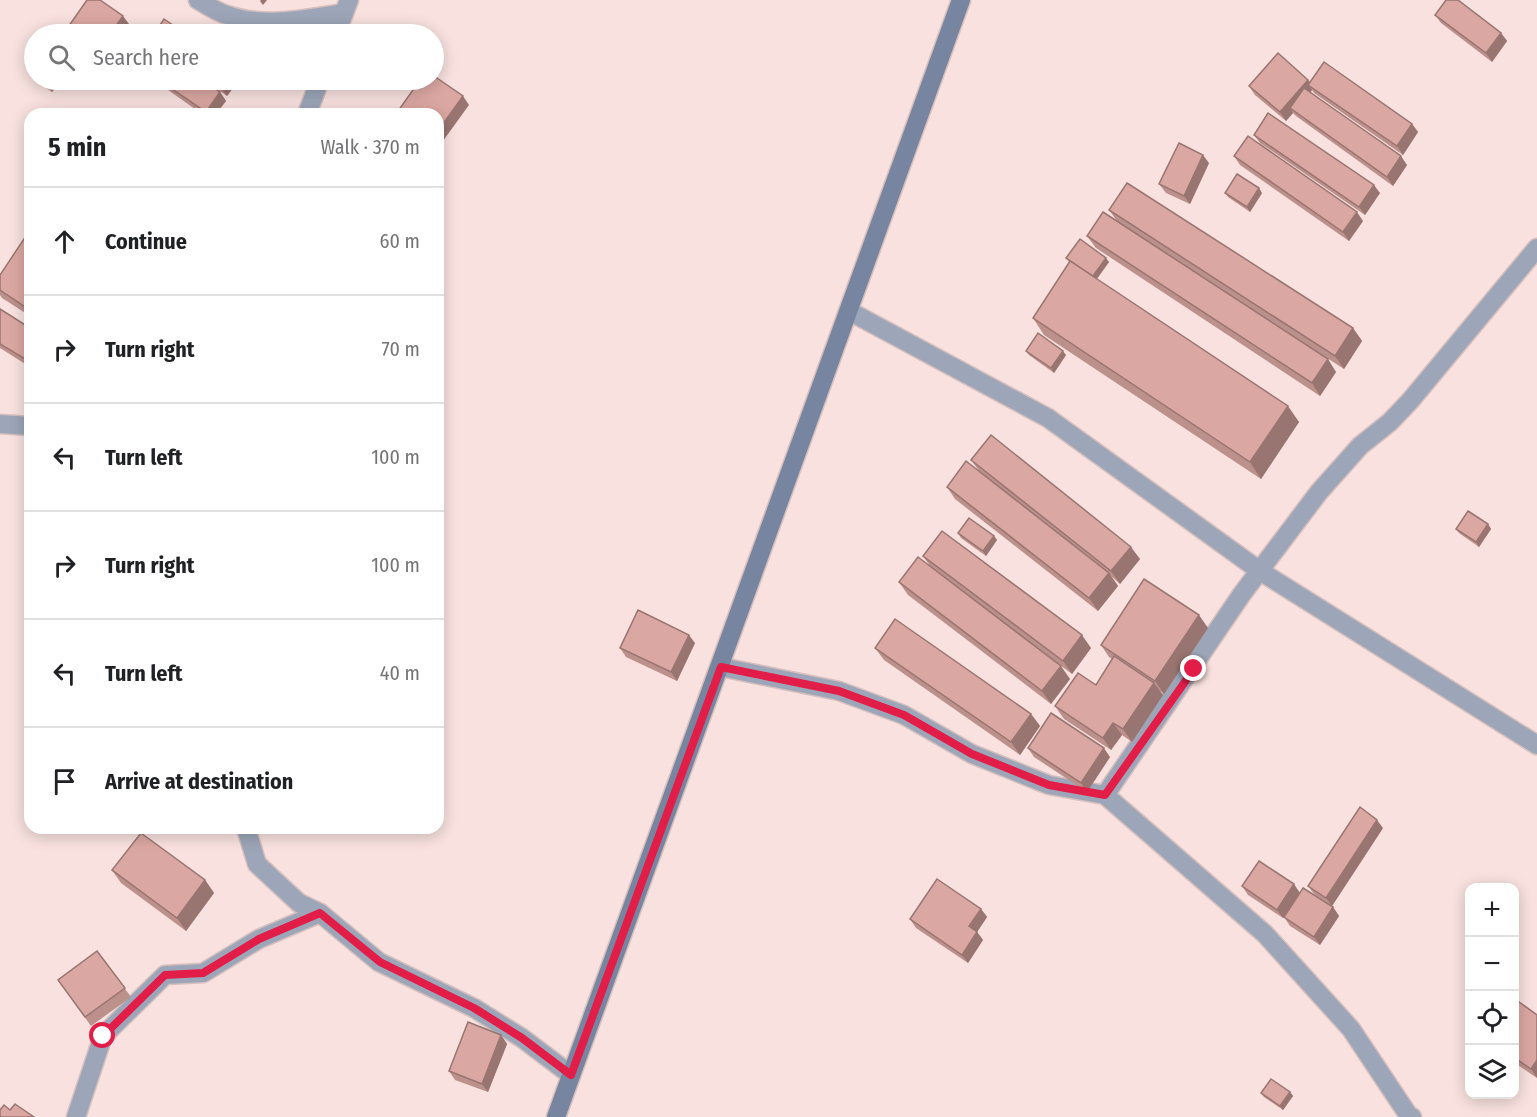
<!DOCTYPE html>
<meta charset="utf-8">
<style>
:root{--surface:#fff;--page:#f6f6f6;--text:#202124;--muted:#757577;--line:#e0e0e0}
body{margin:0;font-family:"Fira Sans Condensed",sans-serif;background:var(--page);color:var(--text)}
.controls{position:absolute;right:18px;bottom:18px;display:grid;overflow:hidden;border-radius:12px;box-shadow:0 3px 15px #0003}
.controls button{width:54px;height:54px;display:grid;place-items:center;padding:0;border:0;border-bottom:2px solid var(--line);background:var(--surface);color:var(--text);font:30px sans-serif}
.stop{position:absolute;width:18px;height:18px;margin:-14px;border:4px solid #e11d48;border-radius:50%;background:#fff}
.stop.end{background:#e11d48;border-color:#fff;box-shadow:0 2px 6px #0008}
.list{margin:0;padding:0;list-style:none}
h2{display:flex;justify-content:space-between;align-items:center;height:78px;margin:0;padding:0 24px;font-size:26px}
h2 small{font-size:20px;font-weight:400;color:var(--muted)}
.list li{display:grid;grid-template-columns:39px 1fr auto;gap:18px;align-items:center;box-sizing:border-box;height:108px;padding:0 24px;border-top:2px solid var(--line)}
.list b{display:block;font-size:22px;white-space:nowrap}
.list em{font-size:20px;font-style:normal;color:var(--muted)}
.icon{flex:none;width:33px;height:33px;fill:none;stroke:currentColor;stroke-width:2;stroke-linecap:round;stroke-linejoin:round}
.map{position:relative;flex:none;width:1537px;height:1117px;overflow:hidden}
.search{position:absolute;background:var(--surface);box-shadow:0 3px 15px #0003;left:24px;top:24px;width:420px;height:66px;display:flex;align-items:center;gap:15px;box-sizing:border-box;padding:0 21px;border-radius:33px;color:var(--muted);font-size:22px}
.panel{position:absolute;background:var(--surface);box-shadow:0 3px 15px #0003;left:24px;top:108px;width:420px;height:726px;border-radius:18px}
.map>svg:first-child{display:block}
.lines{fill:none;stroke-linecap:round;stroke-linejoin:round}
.street-casing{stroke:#d6bfbd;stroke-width:21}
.secondary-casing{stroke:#d6bfbd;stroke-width:21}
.street{stroke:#9ca6b8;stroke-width:18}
.secondary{stroke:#7885a0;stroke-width:18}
.wall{fill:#bc908b}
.shaded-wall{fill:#997571}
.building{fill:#dba7a2;stroke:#997571;stroke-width:1.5}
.route{stroke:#e11d48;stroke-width:8}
</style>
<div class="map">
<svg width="1537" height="1117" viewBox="0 0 1537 1117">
<rect width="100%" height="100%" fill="#f8e1df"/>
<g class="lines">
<g class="street-casing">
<g id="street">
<path d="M198 0C207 5 217 12 227 15 264 28 306 19 344 13"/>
<polyline points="336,34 349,0"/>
<polyline points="307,114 320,80"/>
<polyline points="849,311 1048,418 1260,571 1537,745"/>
<polyline points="0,424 30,426"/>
<polyline points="721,667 839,691 904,715 972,754 1049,785 1105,795 1265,934 1351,1029 1409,1116 1412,1117"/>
<polyline points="1105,795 1242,594 1319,492 1360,446 1390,422 1410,401 1537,248"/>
<polyline points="246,828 257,864 299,903 320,913 379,962 474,1008 522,1038 571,1075"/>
<polyline points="76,1117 103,1036 165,975 203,973 259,939 320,913"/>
</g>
</g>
<g class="secondary-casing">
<polyline id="secondary" points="556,1117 961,0"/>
</g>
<use href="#street" class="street"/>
<use href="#secondary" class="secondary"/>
</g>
<g class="wall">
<polygon points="1435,15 1501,33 1507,41 1492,62 1441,23"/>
<polygon points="35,80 61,80 52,92"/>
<polygon points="154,80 202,80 220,92 226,101 216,114 202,114"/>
<polygon points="204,80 239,80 227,96"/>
<polygon points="1308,80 1310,82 1412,124 1418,132 1403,155 1314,93 1312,90 1311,92 1407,165 1393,186 1296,116 1293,113 1286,121 1255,95 1249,86"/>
<polygon points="1254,135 1380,193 1365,215 1260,143"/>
<polygon points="1234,156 1363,221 1349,241 1240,165"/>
<polygon points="1209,163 1190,204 1166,193 1159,184"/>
<polygon points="1225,193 1262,193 1250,212 1228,197"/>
<polygon points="1109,210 1353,328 1362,341 1344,369 1230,295 1336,372 1320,396 1096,248 1087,236 1117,221"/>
<polygon points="30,230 30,316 2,298 0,295 0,275"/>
<polygon points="1066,258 1109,262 1097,279 1299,422 1261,479 1044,335 1033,318 1070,263"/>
<polygon points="0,309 30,328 30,367 0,348"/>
<polygon points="1026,351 1066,355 1054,373 1029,355"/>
<polygon points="971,460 1140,559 1120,584 1111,576 1118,586 1098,611 955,499 947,487 980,472"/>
<polygon points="1488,524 1491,529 1479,547 1459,533 1456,529"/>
<polygon points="958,533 994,536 997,540 986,556 961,538"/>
<polygon points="923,556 1091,648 1072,674 1029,642 1070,679 1051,704 908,595 899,582 930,566"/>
<polygon points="1208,628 1164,694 1160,691 1163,695 1132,742 1122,735 1111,750 1064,719 1055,706 1096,685 1112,659 1109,657 1101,645"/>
<polygon points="695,643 677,681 626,657 620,648"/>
<polygon points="875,648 1031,714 1040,726 1020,755 884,660"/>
<polygon points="1028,748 1110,757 1087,792 1034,757"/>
<polygon points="1383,828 1332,906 1314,894 1308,886"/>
<polygon points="112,870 205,880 214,893 186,931 121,883"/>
<polygon points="1242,886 1300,893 1333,907 1339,916 1320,945 1290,926 1284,917 1283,918 1248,895"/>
<polygon points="981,909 987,917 977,932 983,940 968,963 916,928 910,919"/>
<polygon points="97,951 131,997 91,1026 58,980"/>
<polygon points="1515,999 1537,1078 1515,1063"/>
<polygon points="501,1035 507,1044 488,1092 455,1080 449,1071"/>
<polygon points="1290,1092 1293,1096 1283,1110 1264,1097 1261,1093"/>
</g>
<g class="shaded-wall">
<polygon points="261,0 267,0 263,5 260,1"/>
<polygon points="123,16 129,24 122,34 110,34"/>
<polygon points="1501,33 1507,41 1492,62 1486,53"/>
<polygon points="49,80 61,80 52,92 46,83"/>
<polygon points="227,80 239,80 227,96 221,88"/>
<polygon points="1308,80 1314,88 1308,85 1312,90 1294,111 1290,108 1293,113 1286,121 1280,112"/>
<polygon points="220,92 226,101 216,114 207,114 206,112"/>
<polygon points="463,96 469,105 440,145 438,143 438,131"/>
<polygon points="1412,124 1418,132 1403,155 1397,146"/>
<polygon points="1203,155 1209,163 1190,204 1184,196"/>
<polygon points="1401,156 1407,165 1393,186 1387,177"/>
<polygon points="1374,185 1380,193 1365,215 1359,207"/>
<polygon points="1259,188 1262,193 1250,212 1247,207"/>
<polygon points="1357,212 1363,221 1349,241 1343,232"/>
<polygon points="1106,258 1109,262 1095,281 1092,277"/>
<polygon points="1353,328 1362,341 1344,369 1335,356"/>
<polygon points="1063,351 1066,355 1054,373 1051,368"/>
<polygon points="1328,359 1336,372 1320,396 1312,383"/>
<polygon points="1288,406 1299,422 1261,479 1250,462"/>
<polygon points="1488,524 1491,529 1479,547 1476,542"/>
<polygon points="994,536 997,540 986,556 983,551"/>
<polygon points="1131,547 1140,559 1120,584 1111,571"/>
<polygon points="1109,573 1118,586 1098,611 1089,598"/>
<polygon points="1199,615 1208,628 1164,694 1155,681"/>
<polygon points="689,635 695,643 677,681 671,672"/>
<polygon points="1082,635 1091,648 1072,674 1063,661"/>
<polygon points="1061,666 1070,679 1051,704 1042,691"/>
<polygon points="1154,683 1163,695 1132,742 1123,729"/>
<polygon points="1031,714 1040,726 1020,755 1011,742"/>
<polygon points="1113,723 1122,735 1111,750 1103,738"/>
<polygon points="1104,748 1110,757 1087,792 1081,783"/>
<polygon points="1377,820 1383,828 1332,906 1326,898"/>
<polygon points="205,880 214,893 186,931 177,918"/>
<polygon points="1294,884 1300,893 1283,918 1277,910"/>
<polygon points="1333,907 1339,916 1320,945 1314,937"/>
<polygon points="981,909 987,917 977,932 983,940 968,963 962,955 969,926"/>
<polygon points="501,1035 507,1044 488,1092 482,1084"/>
<polygon points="1537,1060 1537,1078 1531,1069"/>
<polygon points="1290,1092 1293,1096 1283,1110 1280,1106"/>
</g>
<g class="building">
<polygon points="87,0 100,0 123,16 110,34 73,34 66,30"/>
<polygon points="1446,0 1458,0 1501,33 1486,53 1435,15"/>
<polygon points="164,19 186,34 154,34"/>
<polygon points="59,29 67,34 55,34"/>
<polygon points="1278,53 1308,80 1280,112 1249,86"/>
<polygon points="1324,62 1412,124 1397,146 1308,85"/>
<polygon points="34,63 34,75 29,71"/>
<polygon points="434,76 463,96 438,131 438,114 402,114 398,111 420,80 434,80"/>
<polygon points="41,80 49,80 46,83"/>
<polygon points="159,80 202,80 220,92 206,112"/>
<polygon points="210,80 227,80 221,88"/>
<polygon points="1304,88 1401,156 1387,177 1290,108"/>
<polygon points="1268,113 1374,185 1359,207 1254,135"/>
<polygon points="1248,136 1357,212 1343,232 1234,156"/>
<polygon points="1179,143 1203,155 1184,196 1159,184"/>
<polygon points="1237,174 1259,188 1247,207 1225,193"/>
<polygon points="1127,183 1353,328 1335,356 1109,210"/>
<polygon points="1103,212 1328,359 1312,383 1087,236"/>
<polygon points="30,230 30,310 0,290 0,275"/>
<polygon points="1080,239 1106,258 1093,276 1066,258"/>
<polygon points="1070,261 1288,406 1250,462 1033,318"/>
<polygon points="0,309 30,328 30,362 0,344"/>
<polygon points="1038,333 1063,351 1051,368 1026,351"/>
<polygon points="991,435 1131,547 1111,571 971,460"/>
<polygon points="966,461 1109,573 1089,598 947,487"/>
<polygon points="1468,511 1488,524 1476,542 1456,529"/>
<polygon points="969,518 994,536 983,551 958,533"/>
<polygon points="942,531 1082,635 1063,661 923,556"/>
<polygon points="918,557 1061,666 1042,691 899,582"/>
<polygon points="1144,579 1199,615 1155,681 1101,645"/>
<polygon points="638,610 689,635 671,672 620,648"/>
<polygon points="895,619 1031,714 1011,742 875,648"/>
<polygon points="1114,656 1154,683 1123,729 1113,723 1103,738 1055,706 1078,673 1096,685"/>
<polygon points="1051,713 1104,748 1081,783 1028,748"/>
<polygon points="1360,807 1377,820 1326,898 1308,886"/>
<polygon points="141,833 205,880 177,918 112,870"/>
<polygon points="1259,861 1294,884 1277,910 1242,886"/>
<polygon points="937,879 981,909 969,926 977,932 962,955 910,919"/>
<polygon points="1303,888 1333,907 1314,937 1284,917"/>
<polygon points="97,951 125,988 85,1017 58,980"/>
<polygon points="1515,999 1537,1015 1537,1060 1531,1069 1515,1058"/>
<polygon points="468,1022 501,1035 482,1084 449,1071"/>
<polygon points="1271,1079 1290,1092 1280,1106 1261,1093"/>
<polygon points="15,1104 34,1117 0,1117 0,1110 4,1105 10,1110"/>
</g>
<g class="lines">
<polyline class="route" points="103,1036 165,975 203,973 259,939 320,913 380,962 474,1008 522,1038 571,1075 721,667 839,691 904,715 972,754 1049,785 1105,795 1194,669"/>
</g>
</svg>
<div class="controls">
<button>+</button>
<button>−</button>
<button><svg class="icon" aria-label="locate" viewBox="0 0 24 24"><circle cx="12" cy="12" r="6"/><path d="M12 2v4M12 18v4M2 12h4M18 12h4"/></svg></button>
<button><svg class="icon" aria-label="layers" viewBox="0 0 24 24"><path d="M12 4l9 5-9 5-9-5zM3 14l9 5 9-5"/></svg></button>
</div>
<div class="stop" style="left:103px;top:1036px"></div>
<div class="stop end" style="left:1194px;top:669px"></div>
<div class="search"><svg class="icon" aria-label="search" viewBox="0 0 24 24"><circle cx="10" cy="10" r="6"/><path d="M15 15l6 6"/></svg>Search here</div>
<section class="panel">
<h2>5 min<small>Walk · 370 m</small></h2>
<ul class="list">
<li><svg class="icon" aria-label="ahead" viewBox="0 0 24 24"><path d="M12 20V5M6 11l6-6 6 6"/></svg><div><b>Continue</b></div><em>60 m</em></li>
<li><svg class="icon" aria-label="right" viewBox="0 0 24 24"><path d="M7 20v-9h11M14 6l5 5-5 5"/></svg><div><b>Turn right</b></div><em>70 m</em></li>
<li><svg class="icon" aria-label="left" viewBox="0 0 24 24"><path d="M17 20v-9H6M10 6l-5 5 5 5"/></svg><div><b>Turn left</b></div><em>100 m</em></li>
<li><svg class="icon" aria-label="right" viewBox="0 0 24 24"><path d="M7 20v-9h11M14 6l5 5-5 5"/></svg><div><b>Turn right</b></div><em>100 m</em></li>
<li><svg class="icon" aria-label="left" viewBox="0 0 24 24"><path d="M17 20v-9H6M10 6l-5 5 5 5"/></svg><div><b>Turn left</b></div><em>40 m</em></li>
<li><svg class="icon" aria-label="arrive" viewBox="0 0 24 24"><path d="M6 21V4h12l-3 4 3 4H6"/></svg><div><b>Arrive at destination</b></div></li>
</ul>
</section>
</div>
